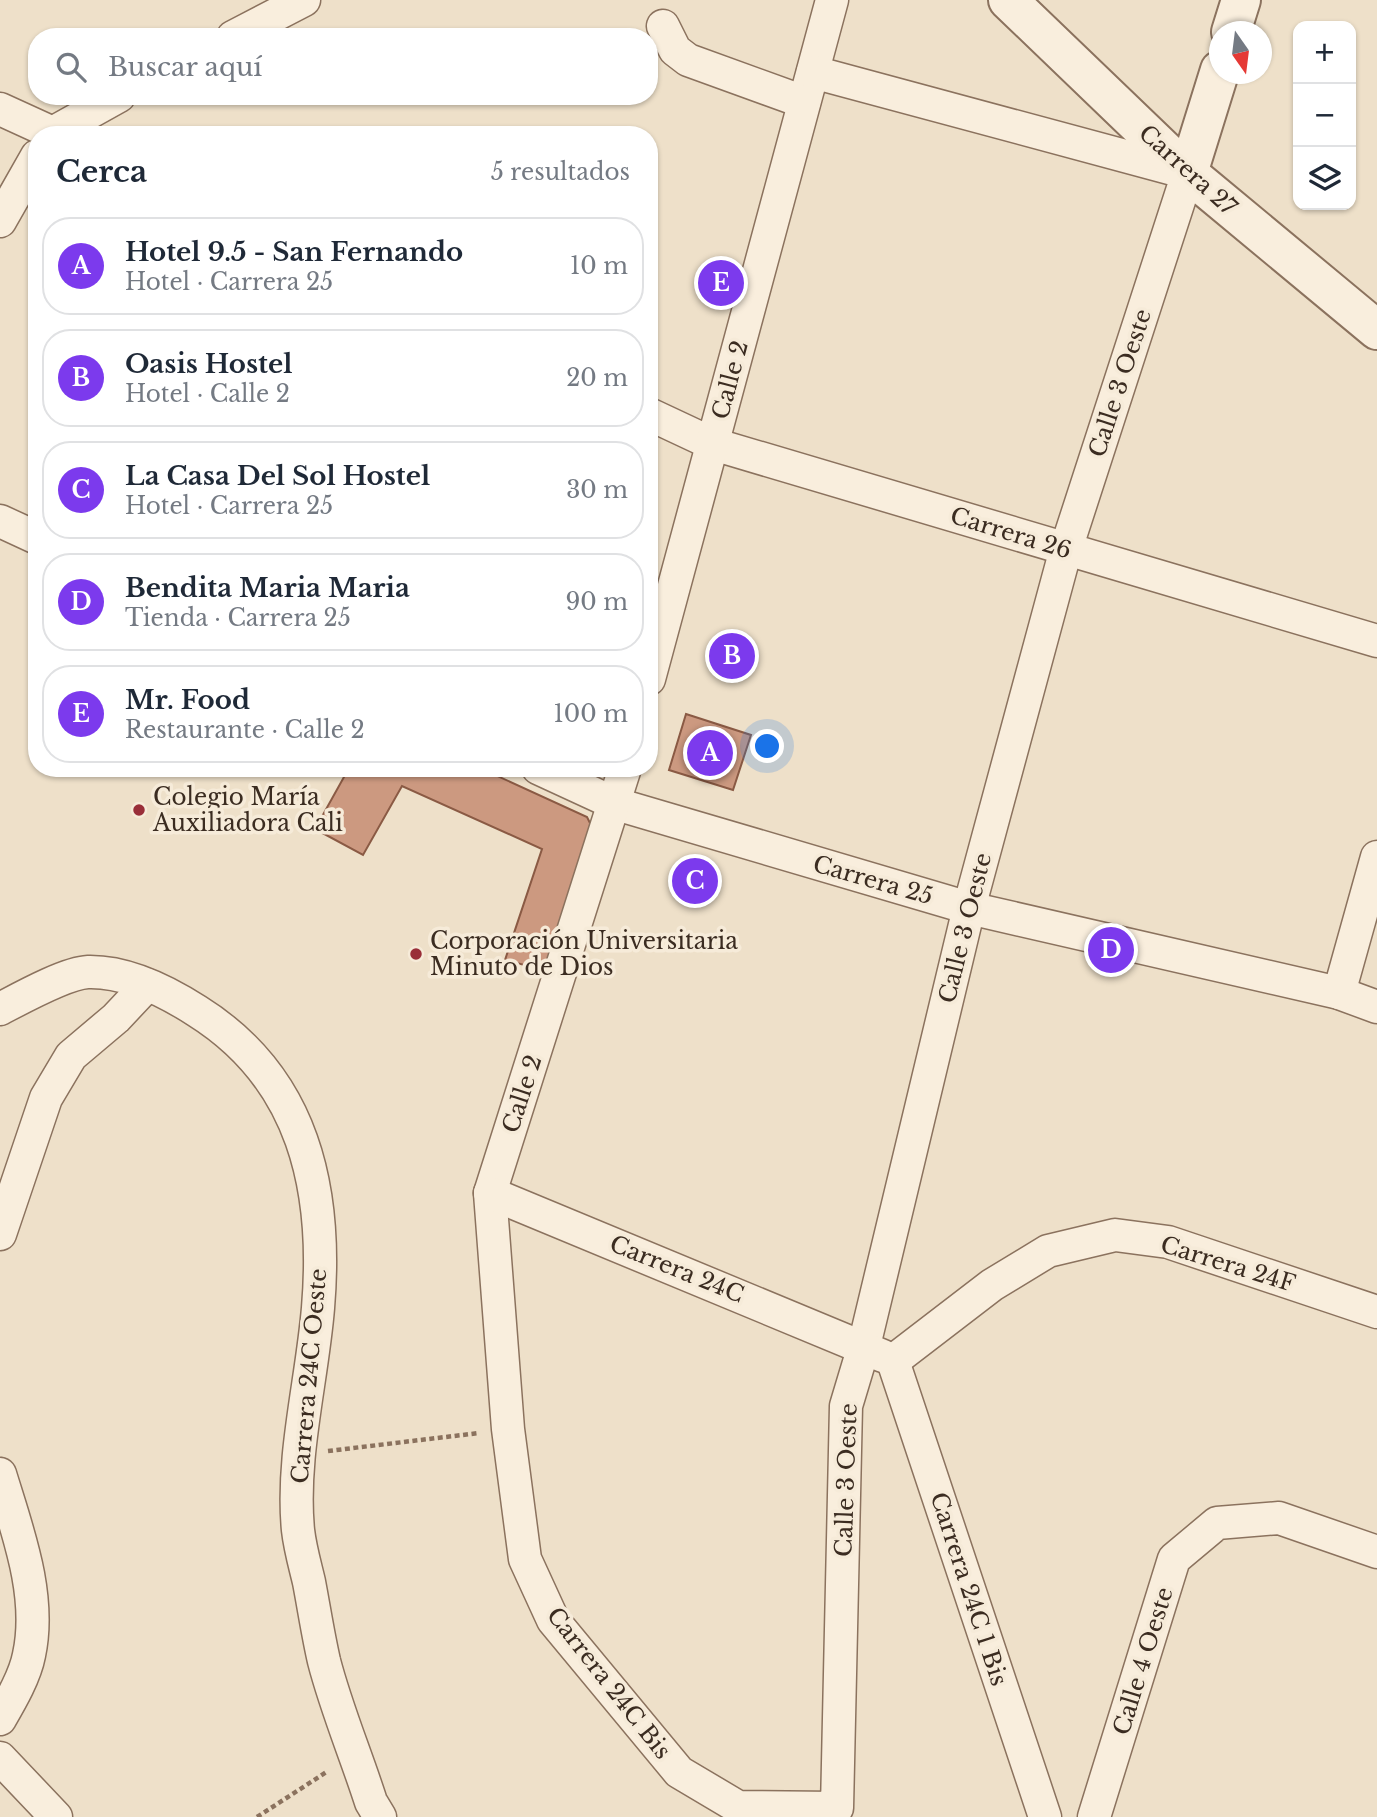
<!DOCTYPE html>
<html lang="es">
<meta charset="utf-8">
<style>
:root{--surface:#fff;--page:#f2f2f3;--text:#1f2937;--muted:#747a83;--line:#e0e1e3;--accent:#7c3aed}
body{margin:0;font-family:"Libre Baskerville",serif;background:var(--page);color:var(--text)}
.controls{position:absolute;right:21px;top:21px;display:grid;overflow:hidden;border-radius:14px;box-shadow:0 2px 5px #0004}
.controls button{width:63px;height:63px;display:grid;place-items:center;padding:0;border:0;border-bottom:2px solid var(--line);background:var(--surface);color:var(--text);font:35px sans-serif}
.compass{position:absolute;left:1209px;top:21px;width:63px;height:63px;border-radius:50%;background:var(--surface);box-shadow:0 2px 5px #0004;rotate:166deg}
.you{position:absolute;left:768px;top:747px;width:24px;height:24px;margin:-18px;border:5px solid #fff;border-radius:50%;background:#1a73e8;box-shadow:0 0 0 10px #1a73e833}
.badge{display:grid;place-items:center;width:46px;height:46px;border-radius:50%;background:var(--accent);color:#fff;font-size:23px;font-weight:700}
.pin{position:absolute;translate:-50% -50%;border:4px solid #fff;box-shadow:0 2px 7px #0006}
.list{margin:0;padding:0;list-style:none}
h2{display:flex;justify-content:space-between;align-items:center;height:91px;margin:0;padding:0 28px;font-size:30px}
h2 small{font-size:23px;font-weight:400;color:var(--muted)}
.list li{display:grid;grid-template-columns:46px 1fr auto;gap:21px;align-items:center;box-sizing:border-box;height:98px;margin:0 14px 14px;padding:0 14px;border:2px solid var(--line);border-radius:28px}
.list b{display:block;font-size:26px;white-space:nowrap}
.list p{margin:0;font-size:23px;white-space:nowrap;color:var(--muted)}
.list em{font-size:23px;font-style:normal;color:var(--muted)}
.icon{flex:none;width:38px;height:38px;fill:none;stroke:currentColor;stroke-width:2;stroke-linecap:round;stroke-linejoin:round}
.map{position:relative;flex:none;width:1377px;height:1817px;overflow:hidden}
.search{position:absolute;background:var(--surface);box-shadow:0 2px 5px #0004;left:28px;top:28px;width:630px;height:77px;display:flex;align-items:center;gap:18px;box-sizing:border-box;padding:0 24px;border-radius:28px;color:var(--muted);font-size:26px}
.panel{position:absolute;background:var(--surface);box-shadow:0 2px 5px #0004;left:28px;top:126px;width:630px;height:651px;border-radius:28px}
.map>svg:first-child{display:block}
.building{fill:#cc9980;stroke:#8a5a44;stroke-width:2}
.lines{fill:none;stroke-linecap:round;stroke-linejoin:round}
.minor-casing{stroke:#8b725e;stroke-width:35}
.tertiary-casing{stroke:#8b725e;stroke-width:42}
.path{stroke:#8b725e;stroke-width:4.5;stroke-dasharray:5 3.5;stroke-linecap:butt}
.minor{stroke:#f9eedd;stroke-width:32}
.tertiary{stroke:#f9eedd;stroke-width:38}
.poi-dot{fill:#992e38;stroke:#f6ebd9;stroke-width:2.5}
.labels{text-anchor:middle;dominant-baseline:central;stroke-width:7;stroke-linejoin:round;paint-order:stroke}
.street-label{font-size:23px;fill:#3b2c21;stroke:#f6ebd9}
.poi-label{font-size:23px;fill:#3b2c21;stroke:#f6ebd9;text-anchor:start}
</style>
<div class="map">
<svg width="1377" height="1817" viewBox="0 0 1377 1817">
<rect width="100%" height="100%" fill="#eee0c9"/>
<g class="building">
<polygon points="686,714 751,735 733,790 669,770"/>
<polygon points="349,768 480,768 587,817 596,835 548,971 505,960 542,849 402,786 363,855 315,829"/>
</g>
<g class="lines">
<g class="minor-casing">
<g id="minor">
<polyline points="663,26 675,50 688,60 804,102"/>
<polyline points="233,37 304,0"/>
<polyline points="0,109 57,135"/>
<polyline points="49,135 119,96"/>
<polyline points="0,221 37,156"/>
<polyline points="649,414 713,444 1377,641"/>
<polyline points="0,521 37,538"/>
<polyline points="649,679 832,0"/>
<polyline points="538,768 616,804 969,908 1339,993 1377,1007"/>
<polyline points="625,768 490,1193 508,1429 525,1559 553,1620 679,1772 738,1807 837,1808 846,1406 864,1346 969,908 1066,549 1188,173 813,72"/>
<polyline points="1339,993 1377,857"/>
<path d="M0 1009C21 998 66 973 88 972 127 971 166 991 197 1011 304 1078 328 1189 318 1308 312 1381 291 1457 298 1530 300 1548 305 1565 309 1582 314 1608 318 1635 324 1661 336 1708 356 1755 371 1802L380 1817"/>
<polyline points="490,1193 883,1356"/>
<polyline points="0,1234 46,1098 71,1056 116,1018 147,985"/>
<polyline points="893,1361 992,1285 1048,1251 1115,1235 1168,1242 1377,1312"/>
<polyline points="893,1361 1045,1817"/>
<path d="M0 1474C17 1530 42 1595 29 1655 25 1676 11 1700 0 1719"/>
<polyline points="0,1758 56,1817"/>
<polyline points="1094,1817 1174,1559 1217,1523 1279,1518 1377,1552"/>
</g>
</g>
<g class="tertiary-casing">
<g id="tertiary">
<polyline points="1008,0 1188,173 1377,330"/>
<polyline points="1231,32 1241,0"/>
<polyline points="1188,173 1220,70"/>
</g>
</g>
<g class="path">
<polyline points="328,1451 479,1433"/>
<polyline points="257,1817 328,1771"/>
</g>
<use href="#minor" class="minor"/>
<use href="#tertiary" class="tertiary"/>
</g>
<g class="poi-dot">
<circle cx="139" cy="810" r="7"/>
<circle cx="416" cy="954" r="7"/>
</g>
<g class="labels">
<g class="street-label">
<text transform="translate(1188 170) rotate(42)">Carrera 27</text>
<text transform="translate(730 380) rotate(-75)">Calle 2</text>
<text transform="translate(1120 383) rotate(-72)">Calle 3 Oeste</text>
<text transform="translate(1011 533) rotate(17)">Carrera 26</text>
<text transform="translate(873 880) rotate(16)">Carrera 25</text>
<text transform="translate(965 928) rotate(-76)">Calle 3 Oeste</text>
<text transform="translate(522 1094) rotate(-72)">Calle 2</text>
<text transform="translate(1228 1264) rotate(17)">Carrera 24F</text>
<text transform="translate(677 1269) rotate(22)">Carrera 24C</text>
<text transform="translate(309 1376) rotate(-85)">Carrera 24C Oeste</text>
<text transform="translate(846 1480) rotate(-88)">Calle 3 Oeste</text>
<text transform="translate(969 1589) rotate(72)">Carrera 24C 1 Bis</text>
<text transform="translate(1143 1661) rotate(-73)">Calle 4 Oeste</text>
<text transform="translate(609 1683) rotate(52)">Carrera 24C Bis</text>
</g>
<g class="poi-label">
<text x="153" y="797">Colegio María<tspan x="153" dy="26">Auxiliadora Cali</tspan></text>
<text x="430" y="941">Corporación Universitaria<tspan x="430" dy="26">Minuto de Dios</tspan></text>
</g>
</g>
</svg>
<div class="controls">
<button>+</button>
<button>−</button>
<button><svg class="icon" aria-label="layers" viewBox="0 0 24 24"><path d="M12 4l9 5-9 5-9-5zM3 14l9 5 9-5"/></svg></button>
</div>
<svg class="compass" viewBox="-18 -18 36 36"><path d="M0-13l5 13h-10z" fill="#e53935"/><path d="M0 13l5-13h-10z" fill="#747a83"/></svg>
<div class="you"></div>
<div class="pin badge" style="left:710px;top:753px">A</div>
<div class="pin badge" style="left:732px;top:656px">B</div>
<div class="pin badge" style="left:695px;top:881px">C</div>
<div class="pin badge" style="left:1111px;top:950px">D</div>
<div class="pin badge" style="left:721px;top:283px">E</div>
<div class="search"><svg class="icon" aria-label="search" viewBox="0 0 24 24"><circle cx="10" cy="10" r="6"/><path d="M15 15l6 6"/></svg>Buscar aquí</div>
<section class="panel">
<h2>Cerca<small>5 resultados</small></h2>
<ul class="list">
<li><span class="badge">A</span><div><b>Hotel 9.5 - San Fernando</b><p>Hotel · Carrera 25</p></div><em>10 m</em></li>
<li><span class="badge">B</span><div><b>Oasis Hostel</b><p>Hotel · Calle 2</p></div><em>20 m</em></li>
<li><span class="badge">C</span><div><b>La Casa Del Sol Hostel</b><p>Hotel · Carrera 25</p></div><em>30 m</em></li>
<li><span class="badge">D</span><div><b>Bendita Maria Maria</b><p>Tienda · Carrera 25</p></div><em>90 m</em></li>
<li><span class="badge">E</span><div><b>Mr. Food</b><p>Restaurante · Calle 2</p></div><em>100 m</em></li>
</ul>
</section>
</div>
